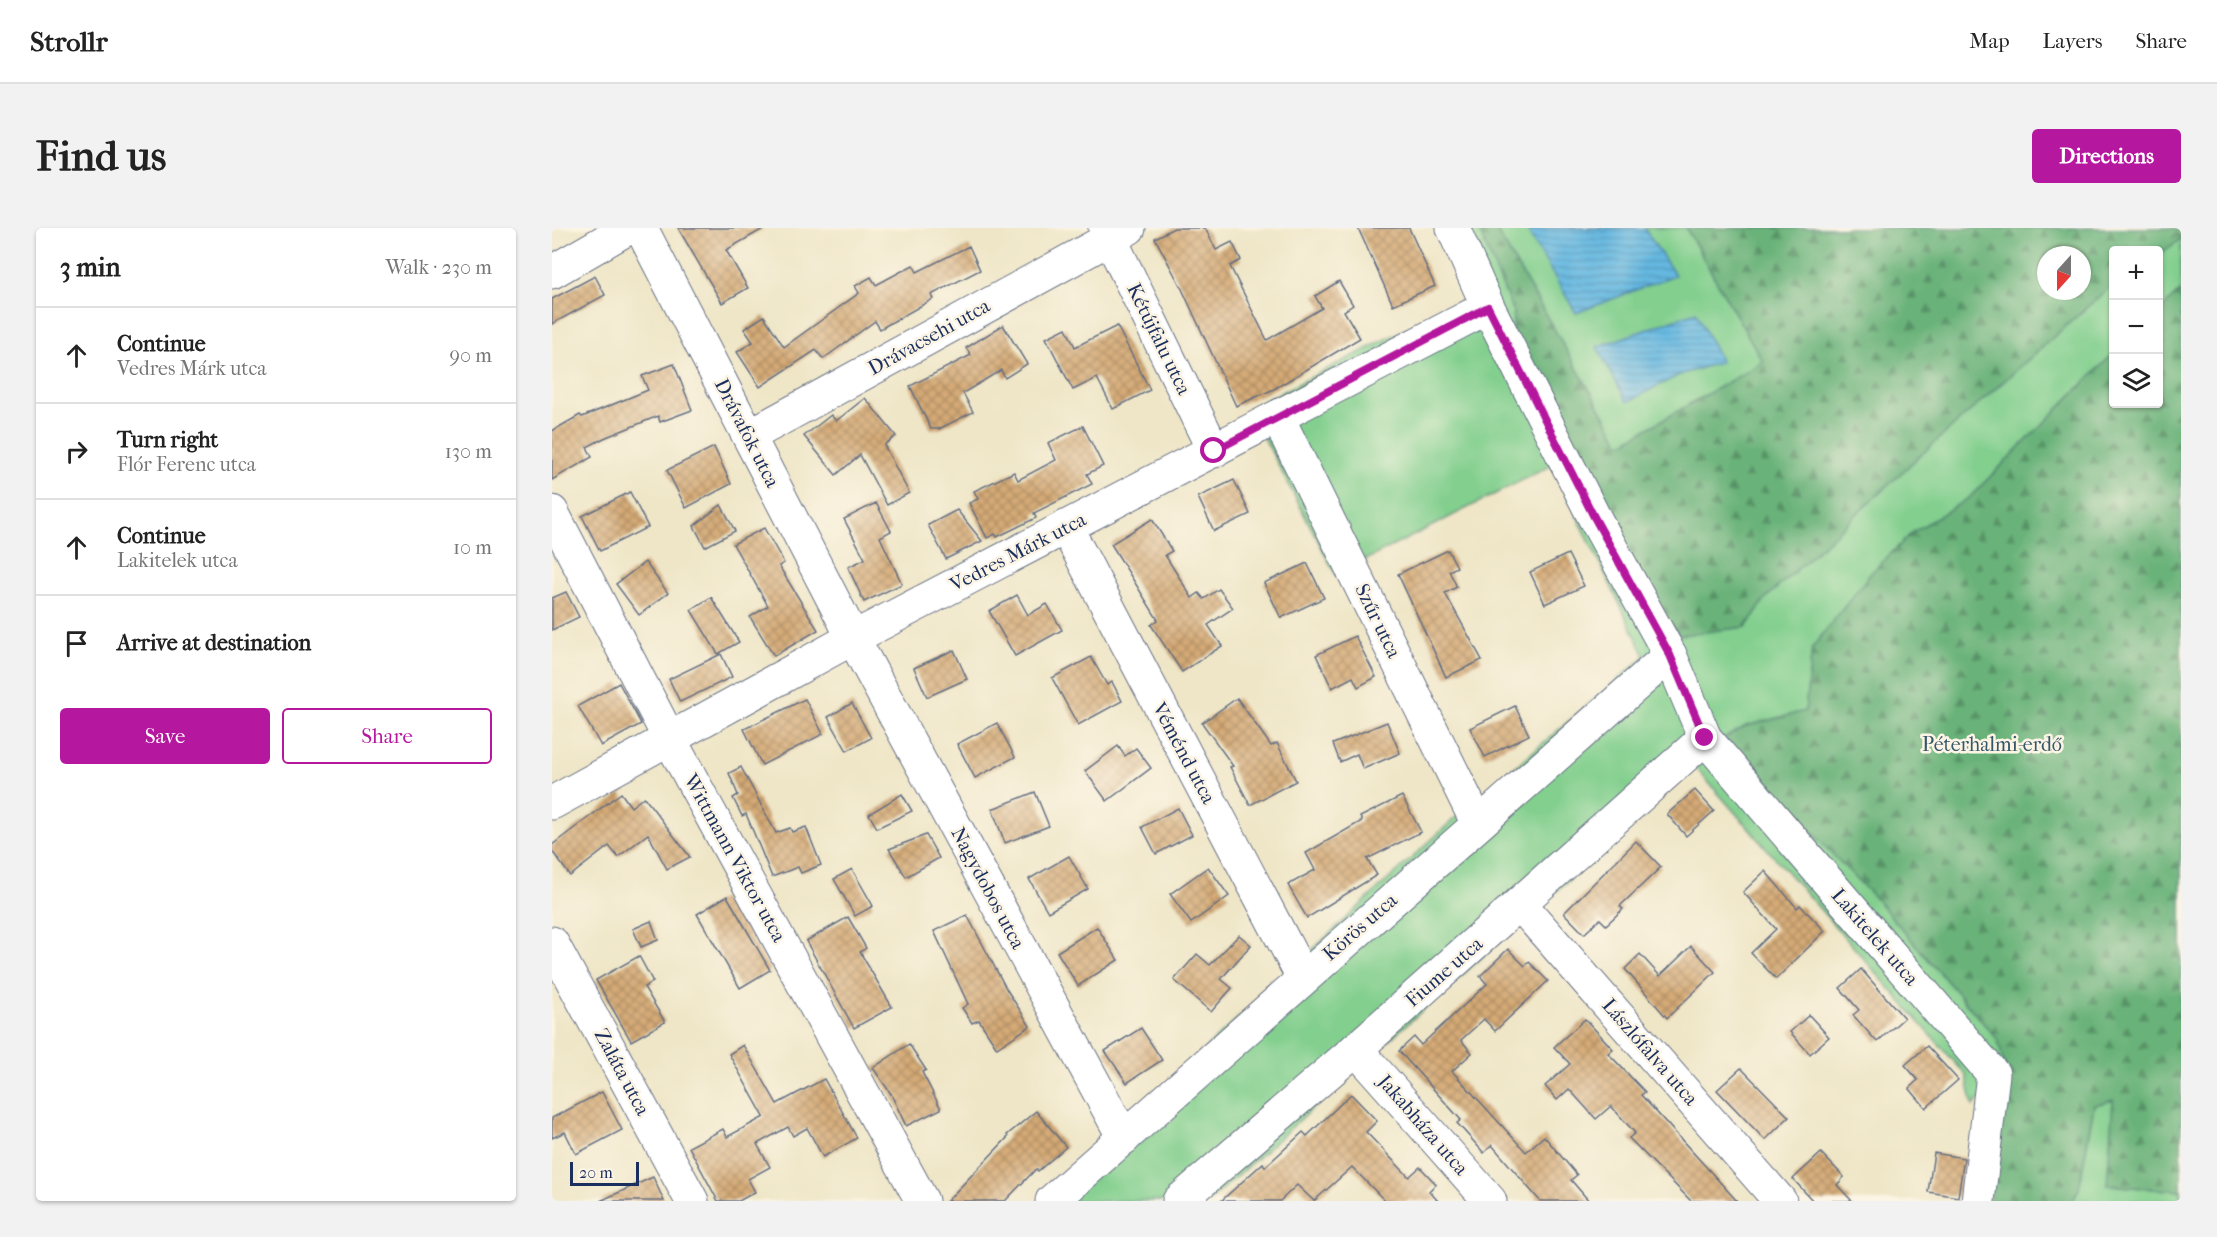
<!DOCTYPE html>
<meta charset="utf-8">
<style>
:root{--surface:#fff;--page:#f2f2f2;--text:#222;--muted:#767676;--line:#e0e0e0;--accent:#b5179e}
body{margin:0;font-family:"IM FELL French Canon",serif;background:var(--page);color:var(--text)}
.controls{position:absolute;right:18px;top:18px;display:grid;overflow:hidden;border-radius:6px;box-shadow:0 2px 4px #0004}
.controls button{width:54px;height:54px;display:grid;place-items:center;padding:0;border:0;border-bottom:2px solid var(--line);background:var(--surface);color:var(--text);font:30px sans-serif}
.compass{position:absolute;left:1485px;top:18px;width:54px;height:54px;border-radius:50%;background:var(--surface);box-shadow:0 2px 4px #0004;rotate:201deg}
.scale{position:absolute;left:18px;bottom:15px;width:69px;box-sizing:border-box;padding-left:6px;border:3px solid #1b2f5e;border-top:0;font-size:16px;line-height:21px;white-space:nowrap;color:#1b2f5e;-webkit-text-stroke:4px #fcf5e5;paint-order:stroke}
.stop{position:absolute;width:18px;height:18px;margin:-14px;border:4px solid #b5179e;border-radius:50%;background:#fff}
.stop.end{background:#b5179e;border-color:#fff;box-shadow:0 2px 6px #0008}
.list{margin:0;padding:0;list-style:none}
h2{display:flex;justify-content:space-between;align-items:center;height:78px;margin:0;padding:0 24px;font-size:26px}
h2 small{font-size:20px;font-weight:400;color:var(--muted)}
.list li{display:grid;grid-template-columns:39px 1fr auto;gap:18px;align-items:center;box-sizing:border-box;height:96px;padding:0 24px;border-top:2px solid var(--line)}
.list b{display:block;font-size:22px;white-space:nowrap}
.list p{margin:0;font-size:20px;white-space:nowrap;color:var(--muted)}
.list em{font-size:20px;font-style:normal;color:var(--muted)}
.actions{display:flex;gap:12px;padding:18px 24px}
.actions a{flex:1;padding:14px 0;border:2px solid var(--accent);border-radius:6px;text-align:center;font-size:21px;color:var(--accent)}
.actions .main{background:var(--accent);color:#fff}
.icon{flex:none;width:33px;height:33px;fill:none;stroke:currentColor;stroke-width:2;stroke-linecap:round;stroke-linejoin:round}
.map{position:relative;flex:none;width:1629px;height:973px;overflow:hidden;border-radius:6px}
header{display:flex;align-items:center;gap:36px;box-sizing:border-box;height:84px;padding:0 30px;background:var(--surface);border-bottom:2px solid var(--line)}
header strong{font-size:28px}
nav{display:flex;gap:33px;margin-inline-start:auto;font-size:21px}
.intro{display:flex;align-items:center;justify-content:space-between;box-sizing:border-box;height:144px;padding:0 36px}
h1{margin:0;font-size:42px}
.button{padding:15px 27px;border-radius:6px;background:var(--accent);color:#fff;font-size:21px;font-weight:700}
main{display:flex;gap:36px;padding:0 36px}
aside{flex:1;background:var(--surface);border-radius:6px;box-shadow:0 2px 4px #0004}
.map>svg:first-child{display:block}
.grass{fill:#82cf8e;stroke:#4e7f76;stroke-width:1.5}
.forest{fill:url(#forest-firs);stroke:#42706c;stroke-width:1.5;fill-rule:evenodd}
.water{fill:url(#water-rules);stroke:#4074a0;stroke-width:1.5}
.building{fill:url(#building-cross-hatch)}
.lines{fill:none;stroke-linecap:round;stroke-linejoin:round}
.minor-casing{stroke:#656f83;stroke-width:35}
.minor{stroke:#fff;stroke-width:33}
.route{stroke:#b5179e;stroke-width:8}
.labels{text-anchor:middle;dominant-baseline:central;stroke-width:5;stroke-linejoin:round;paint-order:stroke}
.street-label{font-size:20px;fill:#1b2f5e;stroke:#fcf5e5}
.park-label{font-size:20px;fill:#35576a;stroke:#fcf5e5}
</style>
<header>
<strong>Strollr</strong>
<nav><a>Map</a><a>Layers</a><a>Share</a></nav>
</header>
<div class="intro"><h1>Find us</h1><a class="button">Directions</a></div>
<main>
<aside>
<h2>3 min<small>Walk · 230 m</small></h2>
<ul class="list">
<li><svg class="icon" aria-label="ahead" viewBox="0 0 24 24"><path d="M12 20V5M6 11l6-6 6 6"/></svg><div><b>Continue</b><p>Vedres Márk utca</p></div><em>90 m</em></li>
<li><svg class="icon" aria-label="right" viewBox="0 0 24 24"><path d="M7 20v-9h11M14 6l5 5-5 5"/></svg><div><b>Turn right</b><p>Flór Ferenc utca</p></div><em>130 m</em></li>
<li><svg class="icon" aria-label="ahead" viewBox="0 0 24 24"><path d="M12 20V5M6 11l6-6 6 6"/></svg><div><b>Continue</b><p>Lakitelek utca</p></div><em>10 m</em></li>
<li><svg class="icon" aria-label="arrive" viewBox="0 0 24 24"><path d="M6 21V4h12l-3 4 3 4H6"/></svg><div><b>Arrive at destination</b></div></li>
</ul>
<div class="actions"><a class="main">Save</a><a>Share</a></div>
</aside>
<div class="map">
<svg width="1629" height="973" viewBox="0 0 1629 973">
<defs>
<pattern id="forest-firs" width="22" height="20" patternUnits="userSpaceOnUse" patternTransform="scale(1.5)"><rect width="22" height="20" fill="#69b279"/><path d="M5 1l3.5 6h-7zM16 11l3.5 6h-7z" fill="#569166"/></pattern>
<pattern id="water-rules" width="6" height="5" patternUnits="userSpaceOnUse" patternTransform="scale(1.5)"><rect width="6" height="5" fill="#65b8e1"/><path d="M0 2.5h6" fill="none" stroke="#5296ba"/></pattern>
<pattern id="building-cross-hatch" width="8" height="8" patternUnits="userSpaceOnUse" patternTransform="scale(1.5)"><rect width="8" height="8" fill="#d5aa76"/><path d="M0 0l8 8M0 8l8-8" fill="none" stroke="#ac8b64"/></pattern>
</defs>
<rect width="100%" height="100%" fill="#fcf5e5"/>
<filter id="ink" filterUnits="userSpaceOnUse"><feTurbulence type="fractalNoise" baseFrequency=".0167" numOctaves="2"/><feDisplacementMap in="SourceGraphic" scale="12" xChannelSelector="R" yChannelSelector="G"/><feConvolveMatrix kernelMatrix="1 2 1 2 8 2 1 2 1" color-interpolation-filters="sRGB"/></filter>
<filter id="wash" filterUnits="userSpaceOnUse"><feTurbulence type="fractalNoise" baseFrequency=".008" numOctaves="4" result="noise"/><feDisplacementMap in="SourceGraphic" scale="24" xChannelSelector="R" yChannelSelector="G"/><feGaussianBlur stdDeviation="1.35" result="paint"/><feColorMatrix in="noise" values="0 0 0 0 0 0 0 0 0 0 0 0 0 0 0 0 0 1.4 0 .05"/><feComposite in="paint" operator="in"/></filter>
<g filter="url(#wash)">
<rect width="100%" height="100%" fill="#efe6c7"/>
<g class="grass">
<polygon points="884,0 926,0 961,83 961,102 1194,399 1213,371 1361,234 1561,56 1561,126 1417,270 1361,304 1319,345 1260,420 1253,483 1194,498 1324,671 1446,812 1454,845 1421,878 1414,847 1143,539 657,973 488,973 903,590 1093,428 1000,237 784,347 697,181 917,69"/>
<polygon points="943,0 1134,0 1211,134 1069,216"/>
<polygon points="1629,11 1629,62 1607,84 1606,26"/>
<polygon points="1562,872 1556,957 1629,963 1629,973 1521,973 1527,960 1542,877"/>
</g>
<g class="forest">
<path d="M926 0H943L1069 216 1211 134 1134 0H1629V11L1607 26 1606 22H1562L1561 56 1361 234 1213 371 1194 399 1128 407 1098 371 961 102V83ZM1494 27H1530V63H1494Z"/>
<polygon points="1629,62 1629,963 1555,957 1561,872 1542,877 1527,960 1521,973 1437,973 1454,845 1446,812 1324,671 1169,512 1194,498 1253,483 1260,420 1319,345 1361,304 1417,270 1561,126 1562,176 1606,176 1607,84"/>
</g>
<g class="water">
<polygon points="985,0 1092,0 1123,47 1024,85 976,4"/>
<polygon points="1144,84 1169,134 1127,147 1075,174 1045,119"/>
</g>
<g id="blocks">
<g class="building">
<polygon points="126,0 213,0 174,22 196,60 170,75"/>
<polygon points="622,0 653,0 664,22 680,14 689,32 678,38 715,112 770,80 763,68 787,53 801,77 792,83 808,110 722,161 684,178 630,61 603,10"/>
<polygon points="806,0 857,0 883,58 841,77"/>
<polygon points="417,18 428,42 379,67 381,71 328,101 323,93 271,131 264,122 208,159 185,124 201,114 192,101 212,88 232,119 307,65 303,58 319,49 324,57 361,37 365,44"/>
<polygon points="43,48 53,67 0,96 0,71"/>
<polygon points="451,97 475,136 453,150 449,142 411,165 421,184 387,201 379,201 358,158 419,127 414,120"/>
<polygon points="565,98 598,162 561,181 545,150 521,162 494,110 514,100 523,119"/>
<polygon points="122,136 140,182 108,194 106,188 52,210 35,219 40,229 0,252 0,203 28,187 30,189 96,162 90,148"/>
<polygon points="313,170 344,208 332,217 357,265 335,277 308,227 284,247 252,208 279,187 284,193"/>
<polygon points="531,198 551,238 535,246 540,256 482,285 484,290 445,309 443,306 435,310 417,275 426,271 422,263 462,244 466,252 504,232 496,215"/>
<polygon points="162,219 179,256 134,280 115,242"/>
<polygon points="682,252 698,286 662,303 646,269"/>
<polygon points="78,264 96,299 48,323 30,288"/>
<polygon points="324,275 339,303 328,309 350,356 312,374 296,339 313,331 292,291"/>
<polygon points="169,277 183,303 153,319 142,298"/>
<polygon points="405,282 430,313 394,331 376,297"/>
<polygon points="600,291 620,323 613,327 640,370 647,365 652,371 667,361 681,380 656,397 670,418 630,444 599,397 606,392 559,316"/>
<polygon points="212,300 232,335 227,338 266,402 222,428 198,389 216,378 181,316"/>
<polygon points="896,322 905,339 897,343 905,359 893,365 930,432 894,449 846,346"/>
<polygon points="1016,326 1032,358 993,376 978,344"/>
<polygon points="93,334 116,365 87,387 64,356"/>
<polygon points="755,335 772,370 729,390 712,355"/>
<polygon points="14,364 27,389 0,402 0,370"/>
<polygon points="465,367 476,387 495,376 510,402 463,428 437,383"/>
<polygon points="159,369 187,414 166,426 139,382"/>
<polygon points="803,408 824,449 806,459 801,449 780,460 764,427"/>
<polygon points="402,422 415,451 375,469 362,440"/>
<polygon points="169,426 180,449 128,474 117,451"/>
<polygon points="539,429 555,457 560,454 570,473 526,497 500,450"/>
<polygon points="67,455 89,496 49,518 26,478"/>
<polygon points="685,470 719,518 725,515 744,553 698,577 678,539 681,538 650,495"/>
<polygon points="253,471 271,506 210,537 192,501"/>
<polygon points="300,475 319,510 295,523 276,489"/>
<polygon points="963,478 977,507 933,529 918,500"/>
<polygon points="835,494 848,525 811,541 805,526 788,534 781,516"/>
<polygon points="445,495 463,529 423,550 405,516"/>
<polygon points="566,518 573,528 584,520 599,540 555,573 533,543"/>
<polygon points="189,539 224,605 238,600 240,604 254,599 269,637 249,645 246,639 220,649 194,586 190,588 181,570 186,567 177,545"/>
<polygon points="1143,562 1162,583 1134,608 1115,586"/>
<polygon points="483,564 497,598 453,615 440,581"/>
<polygon points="69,565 79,579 92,569 138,629 115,641 96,606 66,629 57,618 18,648 0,623 0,617"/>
<polygon points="350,566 360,583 325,600 317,586"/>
<polygon points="850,568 869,604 815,631 825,647 755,690 736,657 763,642 754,625 810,593 808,589"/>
<polygon points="626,580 640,607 604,626 590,599"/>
<polygon points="374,607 387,630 354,649 337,621"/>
<polygon points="1084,613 1109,639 1068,678 1071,681 1054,697 1048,691 1032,706 1012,685"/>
<polygon points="517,628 536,661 496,684 477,651"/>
<polygon points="656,639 677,668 639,695 618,666"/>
<polygon points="300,641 321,678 303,688 282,651"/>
<polygon points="1213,643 1245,680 1248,677 1273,703 1224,751 1199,725 1224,701 1191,664"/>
<polygon points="175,668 218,742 188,760 145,686"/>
<polygon points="415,687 455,762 478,798 445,820 427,792 420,795 410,780 416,776 382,703"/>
<polygon points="296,689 314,720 308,724 340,779 302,800 254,713"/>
<polygon points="99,693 106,712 89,719 81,701"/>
<polygon points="545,699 566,732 526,758 505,724"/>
<polygon points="687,707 699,717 669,751 680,760 659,784 622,752 645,726 658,737"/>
<polygon points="1139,718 1163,744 1115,790 1073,741 1088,726 1108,748"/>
<polygon points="956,721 973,738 977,734 996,753 943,803 932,791 909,812 920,825 900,843 974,924 992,908 1025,947 1019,952 1037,973 988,973 940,917 932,925 905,895 909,892 847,823 862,809 869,817 935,756 928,748"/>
<polygon points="87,728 101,754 92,759 113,794 79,813 44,752"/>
<polygon points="1309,741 1352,790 1325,814 1301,787 1307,782 1288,760"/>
<polygon points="1257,787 1277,809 1258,826 1238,804"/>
<polygon points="1033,791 1061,821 1056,825 1093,864 1089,867 1185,973 1139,973 1077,910 1083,905 1059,878 1044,891 1017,861 1005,872 993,858 1018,836 1002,819"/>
<polygon points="589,800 610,832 575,855 553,823"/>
<polygon points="357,816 374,842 370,844 389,881 354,898 339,866 321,840"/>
<polygon points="191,817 225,876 272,851 305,910 271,929 255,900 241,908 236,899 205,916 218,939 196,951 203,964 187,973 166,973 137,919 171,901 175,909 212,889 177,826"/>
<polygon points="1375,818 1406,852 1374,880 1357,860 1366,852 1353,837"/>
<polygon points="1189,840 1237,889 1213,912 1165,862"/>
<polygon points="50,864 70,902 24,926 13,904 0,910 0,890"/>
<polygon points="799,866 825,893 814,904 857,949 868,939 884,956 877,963 886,973 833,973 800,939 762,973 745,957 728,973 669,973 711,935 713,939 751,904 755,908"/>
<polygon points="484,883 514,919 486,943 484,941 453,973 395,973 456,909 455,907"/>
<polygon points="1269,925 1292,949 1285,957 1300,973 1261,973 1241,951"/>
<polygon points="1382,925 1412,930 1406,969 1376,964"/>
<polygon points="101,949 112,973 48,973"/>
</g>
</g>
</g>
<g filter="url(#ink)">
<use href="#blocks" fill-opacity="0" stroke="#656f83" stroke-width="1.5"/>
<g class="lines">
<g class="minor-casing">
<g id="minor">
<polyline points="89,0 301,410 572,910"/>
<polyline points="553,0 662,223"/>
<polyline points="901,0 936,79 1041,287 1118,427 1153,510 1441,846 1426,973"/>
<polyline points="0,44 76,0"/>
<polyline points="726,190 926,596"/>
<polyline points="197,208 577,0"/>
<polyline points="0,284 117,510 370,973"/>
<polyline points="514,299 751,750"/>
<polyline points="0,575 301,410 936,79"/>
<polyline points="968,676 1228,973"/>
<polyline points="0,715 140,973"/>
<polyline points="804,821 938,973"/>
<polyline points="500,973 1118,427"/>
<polyline points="627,973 804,821 1153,510"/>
</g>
</g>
<use href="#minor" class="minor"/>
</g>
</g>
<g class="lines" filter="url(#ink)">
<polyline class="route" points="662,223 936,79 1041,287 1118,427 1153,510"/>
</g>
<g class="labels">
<g class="street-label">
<text transform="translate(377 109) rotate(-29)">Drávacsehi utca</text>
<text transform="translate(607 111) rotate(64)">Kétújfalu utca</text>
<text transform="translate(195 205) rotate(63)">Drávafok utca</text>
<text transform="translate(466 324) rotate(-27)">Vedres Márk utca</text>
<text transform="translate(826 393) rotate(64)">Szűr utca</text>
<text transform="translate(632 525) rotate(62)">Véménd utca</text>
<text transform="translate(183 630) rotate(61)">Wittmann Viktor utca</text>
<text transform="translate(436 660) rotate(62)">Nagydobos utca</text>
<text transform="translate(808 699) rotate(-41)">Körös utca</text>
<text transform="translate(1323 709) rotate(49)">Lakitelek utca</text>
<text transform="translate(892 744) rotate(-41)">Fiume utca</text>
<text transform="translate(1098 824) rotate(49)">Lászlófalva utca</text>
<text transform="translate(70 844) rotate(62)">Zaláta utca</text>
<text transform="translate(871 897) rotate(49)">Jakabháza utca</text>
</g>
<g class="park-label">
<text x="1440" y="516">Péterhalmi-erdő</text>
</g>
</g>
</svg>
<div class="controls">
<button>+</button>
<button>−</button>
<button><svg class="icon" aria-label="layers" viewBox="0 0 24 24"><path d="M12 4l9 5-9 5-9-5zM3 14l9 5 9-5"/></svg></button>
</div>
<svg class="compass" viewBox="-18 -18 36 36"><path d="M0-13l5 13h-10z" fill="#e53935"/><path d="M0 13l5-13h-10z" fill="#767676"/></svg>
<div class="scale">20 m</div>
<div class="stop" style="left:662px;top:223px"></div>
<div class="stop end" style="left:1153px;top:510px"></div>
</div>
</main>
